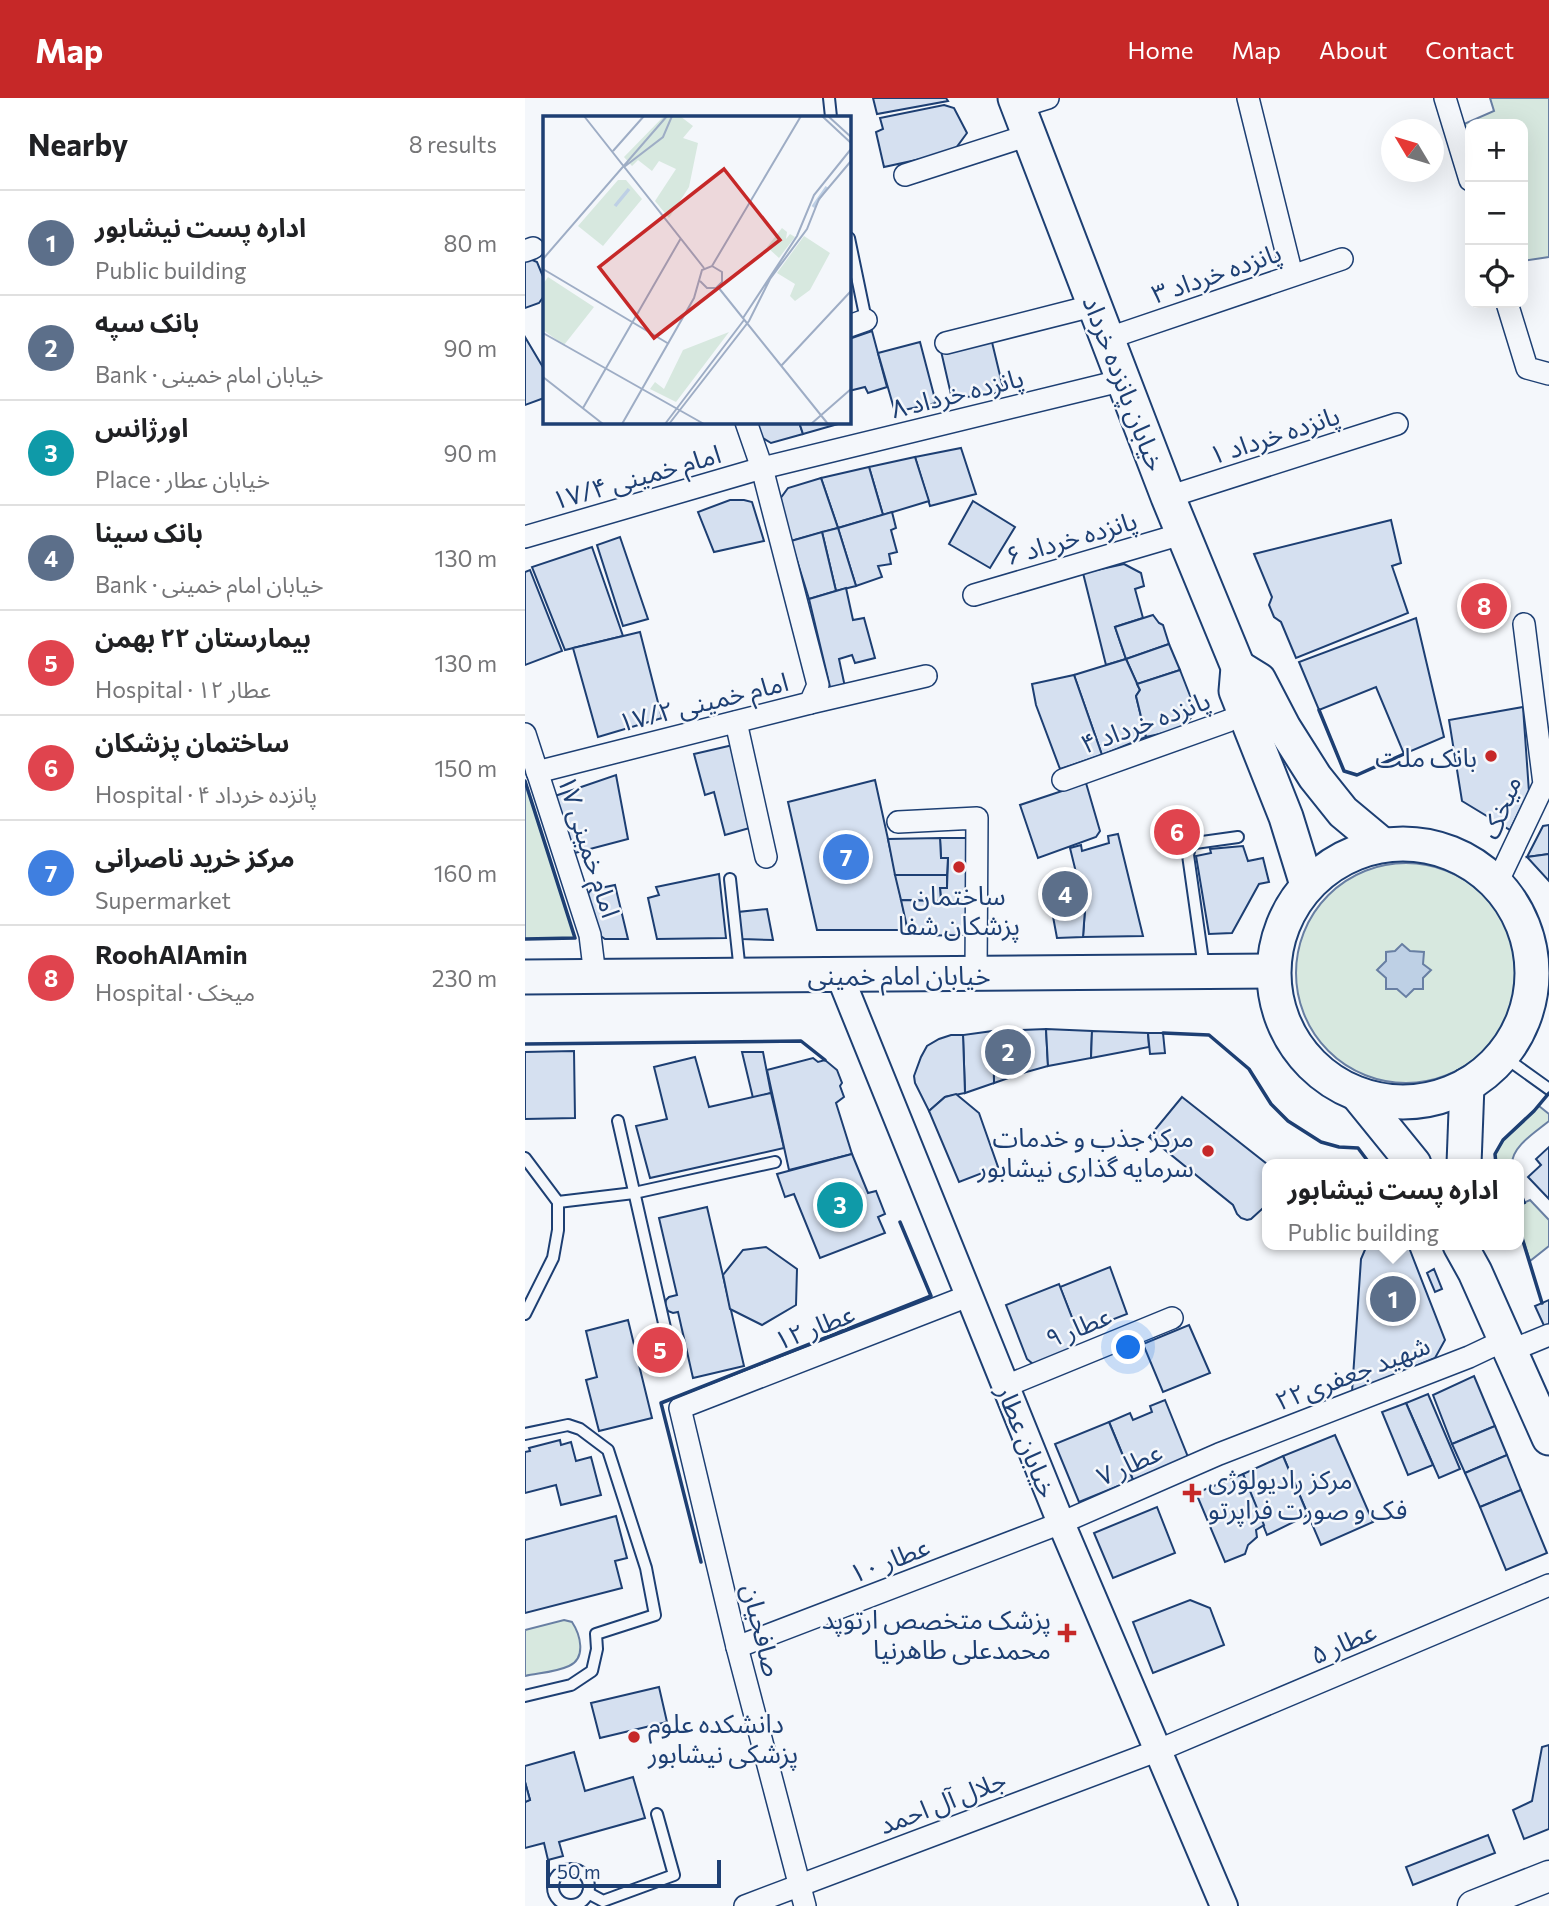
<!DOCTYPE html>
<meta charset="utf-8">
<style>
:root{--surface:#fff;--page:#f6f6f6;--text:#202124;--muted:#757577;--line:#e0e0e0;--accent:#c62828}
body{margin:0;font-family:Commissioner,"Noto Sans Arabic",sans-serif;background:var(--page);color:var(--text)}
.controls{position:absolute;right:21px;top:21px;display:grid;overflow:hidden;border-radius:14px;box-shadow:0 7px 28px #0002}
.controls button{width:63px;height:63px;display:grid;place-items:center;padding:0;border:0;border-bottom:2px solid var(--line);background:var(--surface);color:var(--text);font:35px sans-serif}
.compass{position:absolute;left:856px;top:21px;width:63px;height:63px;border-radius:50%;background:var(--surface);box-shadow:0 7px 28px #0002;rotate:308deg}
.scale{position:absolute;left:21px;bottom:18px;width:175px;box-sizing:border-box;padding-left:7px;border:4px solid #1d3f73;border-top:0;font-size:19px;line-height:24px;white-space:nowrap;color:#1d3f73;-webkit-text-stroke:5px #f4f7fb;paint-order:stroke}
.you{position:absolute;left:604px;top:1250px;width:24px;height:24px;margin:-18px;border:5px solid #fff;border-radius:50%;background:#1a73e8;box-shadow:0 0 0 10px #1a73e833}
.badge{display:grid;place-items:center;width:46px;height:46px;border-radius:50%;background:var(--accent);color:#fff;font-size:23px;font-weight:700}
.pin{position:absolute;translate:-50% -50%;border:4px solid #fff;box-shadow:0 2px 7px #0006}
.popup{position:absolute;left:737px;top:1061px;width:262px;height:91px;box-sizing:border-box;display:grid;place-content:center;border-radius:14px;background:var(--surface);filter:drop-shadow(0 2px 5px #0005);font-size:23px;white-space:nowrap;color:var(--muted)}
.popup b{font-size:26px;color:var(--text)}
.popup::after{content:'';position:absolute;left:50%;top:100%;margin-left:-14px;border:14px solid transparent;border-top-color:var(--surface)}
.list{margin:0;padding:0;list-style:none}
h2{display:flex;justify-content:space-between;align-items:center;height:91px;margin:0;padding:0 28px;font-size:30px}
h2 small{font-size:23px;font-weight:400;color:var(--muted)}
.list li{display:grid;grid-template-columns:46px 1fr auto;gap:21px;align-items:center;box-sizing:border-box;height:105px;padding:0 28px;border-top:2px solid var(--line)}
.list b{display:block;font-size:26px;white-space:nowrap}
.list p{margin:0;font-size:23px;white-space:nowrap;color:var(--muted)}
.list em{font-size:23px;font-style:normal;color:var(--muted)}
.icon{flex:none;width:38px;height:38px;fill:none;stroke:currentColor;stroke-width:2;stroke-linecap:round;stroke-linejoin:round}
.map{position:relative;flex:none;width:1024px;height:1808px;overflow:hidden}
header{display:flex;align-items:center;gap:42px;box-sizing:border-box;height:98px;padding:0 35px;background:var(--accent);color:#fff}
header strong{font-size:33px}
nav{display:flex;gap:38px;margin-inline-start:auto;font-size:24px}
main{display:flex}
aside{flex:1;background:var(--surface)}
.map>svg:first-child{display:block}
.green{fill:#d7e8df;stroke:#687fa3;stroke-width:2}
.water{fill:#bed0e5;stroke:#687fa3;stroke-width:2}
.building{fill:#d5e0f0;stroke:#1d3f73;stroke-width:2}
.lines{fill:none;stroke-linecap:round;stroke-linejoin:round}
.service-casing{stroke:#1d3f73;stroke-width:14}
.minor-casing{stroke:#1d3f73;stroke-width:24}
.tertiary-casing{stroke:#1d3f73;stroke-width:30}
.secondary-casing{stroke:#1d3f73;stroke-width:33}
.primary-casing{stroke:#1d3f73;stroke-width:37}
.service{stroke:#f4f7fb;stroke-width:10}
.minor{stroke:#f4f7fb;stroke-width:21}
.tertiary{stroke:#f4f7fb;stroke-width:26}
.secondary{stroke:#f4f7fb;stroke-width:30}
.primary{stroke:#f4f7fb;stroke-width:33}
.wall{stroke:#1d3f73;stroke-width:3.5}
.poi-dot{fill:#c62828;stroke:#f4f7fb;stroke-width:2.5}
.labels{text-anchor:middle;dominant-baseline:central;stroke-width:5;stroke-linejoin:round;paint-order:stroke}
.street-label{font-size:26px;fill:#1d3f73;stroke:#f4f7fb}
.poi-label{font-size:26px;fill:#1d3f73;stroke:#f4f7fb;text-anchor:end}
.inset-river{fill:none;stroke:#bed0e5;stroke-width:3.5}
.inset-road{fill:none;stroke:#9eadc5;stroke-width:2}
.view{fill:#c62828;fill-opacity:0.15;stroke:#c62828;stroke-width:3.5}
.inset-edge{fill:none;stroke:#1d3f73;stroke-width:3.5}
</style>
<header>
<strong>Map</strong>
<nav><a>Home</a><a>Map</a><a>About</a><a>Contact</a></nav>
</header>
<main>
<aside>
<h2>Nearby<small>8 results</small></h2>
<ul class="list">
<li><span class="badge" style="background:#5c6f8a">1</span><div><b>اداره پست نیشابور</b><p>Public building</p></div><em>80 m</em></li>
<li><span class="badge" style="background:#5c6f8a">2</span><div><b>بانک سپه</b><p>Bank · خیابان امام خمینی</p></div><em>90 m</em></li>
<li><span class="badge" style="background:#0f9aa8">3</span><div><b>اورژانس</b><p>Place · خیابان عطار</p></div><em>90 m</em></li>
<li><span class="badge" style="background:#5c6f8a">4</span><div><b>بانک سینا</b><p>Bank · خیابان امام خمینی</p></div><em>130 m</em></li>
<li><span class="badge" style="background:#e0444e">5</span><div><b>بیمارستان ۲۲ بهمن</b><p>Hospital · عطار ۱۲</p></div><em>130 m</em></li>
<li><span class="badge" style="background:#e0444e">6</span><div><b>ساختمان پزشکان</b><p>Hospital · پانزده خرداد ۴</p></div><em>150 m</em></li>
<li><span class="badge" style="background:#3f7fe0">7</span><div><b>مرکز خرید ناصرانی</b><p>Supermarket</p></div><em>160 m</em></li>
<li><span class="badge" style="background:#e0444e">8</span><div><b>RoohAlAmin</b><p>Hospital · میخک</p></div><em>230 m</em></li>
</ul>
</aside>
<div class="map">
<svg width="1024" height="1808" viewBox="0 0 1024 1808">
<rect width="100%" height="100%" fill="#f4f7fb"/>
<g class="green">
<polygon points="965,0 1024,0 1024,159 998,163 998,26 945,26 945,41 939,26 969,13"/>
<polygon points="0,683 50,840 0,841"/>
<circle cx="881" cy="875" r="110"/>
<path d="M1014 1008 1024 1016V1023C1011 1034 987 1048 987 1066H971L970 1056 978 1042Z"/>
<polygon points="1005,1102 1024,1122 1024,1148 1005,1163 994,1130 994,1107"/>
<path d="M39 1522 47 1524C55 1536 62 1560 44 1568 31 1574 14 1575 0 1578V1532Z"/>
</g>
<polygon class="water" points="877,846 885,853 899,854 898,866 906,872 898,880 898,891 889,891 881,899 872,891 861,891 861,880 852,872 861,863 861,854 870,853"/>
<g class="building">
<polygon points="348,0 421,0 423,3 352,16"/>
<polygon points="419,7 429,10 442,35 428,54 359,69 351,34 358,31 355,20"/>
<polygon points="0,161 5,161 12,164 19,181 19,198 14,205 0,210"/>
<polygon points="347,233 362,289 343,295 340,289 324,293 324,241"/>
<polygon points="0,239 19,271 19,300 0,307"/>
<polygon points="466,240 479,294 427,301 416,253"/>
<polygon points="395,244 411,305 370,314 353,255"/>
<polygon points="229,324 274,324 278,336 246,345 233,337"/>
<polygon points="274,324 320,324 278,336"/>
<polygon points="436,350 451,396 405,408 390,359"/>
<polygon points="390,359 404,403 358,417 344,369"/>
<polygon points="344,369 358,417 313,430 296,380"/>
<polygon points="296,380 313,430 266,443 255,401 263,390"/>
<polygon points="205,402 219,402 227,404 239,443 189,454 173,414"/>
<polygon points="448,403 490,429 465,470 424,446"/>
<polygon points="367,414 371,430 366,432 372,454 364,456 366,466 353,468 357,479 331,488 313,430"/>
<polygon points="866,422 876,465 867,468 883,515 771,560 756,524 749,519 744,507 747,499 729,456"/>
<polygon points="313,430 331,488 311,493 297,434"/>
<polygon points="297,434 311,493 284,501 266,443"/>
<polygon points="95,439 123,521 98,528 72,447"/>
<polygon points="67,449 98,538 40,552 7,469"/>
<polygon points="599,466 616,475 619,488 610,491 618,520 590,529 601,561 581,567 558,475"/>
<polygon points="5,472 37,553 0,567 0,474"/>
<polygon points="321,490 328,522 339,520 350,560 330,565 327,557 314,561 320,589 306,593 284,501"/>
<polygon points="628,517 634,525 638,527 644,546 601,561 590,529"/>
<polygon points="891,520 919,639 879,656 851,589 794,612 774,564"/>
<polygon points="115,534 137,620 73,639 48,550"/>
<polygon points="644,546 655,572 612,586 601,561"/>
<polygon points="601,561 615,592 611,598 621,639 577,657 549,577"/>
<polygon points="655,572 671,613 657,631 621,639 611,598 615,592 612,586"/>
<polygon points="549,577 577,657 535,671 511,607 507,586"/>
<polygon points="998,609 1004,694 985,732 937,703 924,622"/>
<polygon points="208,647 228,729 200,737 189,694 180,697 169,656"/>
<polygon points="91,677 103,741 46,756 30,698"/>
<polygon points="350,682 383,832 292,832 263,704"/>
<polygon points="561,685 575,733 571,739 513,760 495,707"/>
<polygon points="1024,727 1024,756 1002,759 1018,728"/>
<polygon points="593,736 618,838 558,839 560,811 545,750 556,747 557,753 584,745 583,738"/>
<polygon points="415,740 445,740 446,804 416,803 415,790 422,790 423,760 416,760"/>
<polygon points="415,740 416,760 423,760 422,777 370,777 363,741"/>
<polygon points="718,748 723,763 738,760 744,784 734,786 707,835 684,836 671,758 686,755 685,751"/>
<polygon points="1024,756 1024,783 1002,759"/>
<polygon points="550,773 560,811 558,839 532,840 521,781"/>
<polygon points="194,776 201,840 132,841 123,800 134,797 131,789"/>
<polygon points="370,777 422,777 422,790 415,790 416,803 376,802"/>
<polygon points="90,787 103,841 80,841 67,832 60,799 66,792"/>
<polygon points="376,802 446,804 446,827 438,837 384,838"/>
<polygon points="242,811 248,842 217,841 213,814"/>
<polygon points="521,931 523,968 498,975 497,932"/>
<polygon points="521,931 567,933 566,960 523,968"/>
<polygon points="497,932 498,975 469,985 468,933"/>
<polygon points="468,933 469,985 440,995 438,937"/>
<polygon points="567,933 623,935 624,949 566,960"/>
<polygon points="623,935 638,935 640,955 625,956"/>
<polygon points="426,937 438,937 440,995 420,999 404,1013 390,985 389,978 396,959 402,948 414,941"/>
<polygon points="49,953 50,1020 0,1021 0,954"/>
<polygon points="217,954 238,954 246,995 228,1000"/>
<polygon points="170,959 184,1009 246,995 259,1050 125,1080 111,1028 142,1021 129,969"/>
<polygon points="288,960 293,964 300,962 312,972 317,985 315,988 319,999 311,1005 327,1056 264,1072 242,972"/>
<polygon points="431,996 454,1015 473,1069 434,1084 404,1013 420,999"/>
<polygon points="657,999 742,1066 742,1115 737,1111 726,1121 722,1122 716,1120 712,1116 708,1107 624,1039"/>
<polygon points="1024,1049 1024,1101 1003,1079 1016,1067 1011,1061"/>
<polygon points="327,1056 343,1095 351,1093 360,1116 353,1119 360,1135 295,1160 269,1096 260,1099 252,1076"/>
<polygon points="994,1089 1000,1105 994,1107"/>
<polygon points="182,1109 219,1268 168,1280 153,1214 148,1215 143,1213 140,1207 141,1202 144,1199 152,1197 134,1120"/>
<polygon points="842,1147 883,1147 920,1242 910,1260 827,1294 836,1161"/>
<polygon points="241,1149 272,1171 271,1207 237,1227 205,1211 198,1177 218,1152"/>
<polygon points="585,1169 602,1216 553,1235 535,1189"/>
<polygon points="909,1171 917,1191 910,1194 902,1175"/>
<polygon points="534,1186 553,1235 545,1253 508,1266 502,1261 481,1207"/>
<polygon points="1024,1202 1024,1231 1021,1232 1010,1208"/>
<polygon points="103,1222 127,1320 74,1333 61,1282 72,1279 61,1233"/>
<polygon points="664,1227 685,1275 638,1294 618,1246"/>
<polygon points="949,1278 970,1328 927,1346 908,1297"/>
<polygon points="903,1296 935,1371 914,1380 881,1305"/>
<polygon points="640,1302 663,1359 608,1382 584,1324 605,1315 608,1322 627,1314 625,1308"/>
<polygon points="881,1305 908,1367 883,1377 857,1314"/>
<polygon points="584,1324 608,1382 554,1404 530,1346"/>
<polygon points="970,1328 982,1357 940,1375 927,1346"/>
<polygon points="810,1337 848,1424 796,1447 758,1358"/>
<polygon points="35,1342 36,1347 46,1344 51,1363 66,1359 76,1397 36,1407 31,1387 0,1395 0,1354 5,1353 4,1350"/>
<polygon points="982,1357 996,1392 955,1409 940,1375"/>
<polygon points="758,1358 783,1417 742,1437 718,1376"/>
<polygon points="718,1376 739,1427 731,1432 732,1439 723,1447 720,1456 700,1464 671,1395"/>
<polygon points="996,1392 1022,1455 981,1472 955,1409"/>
<polygon points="632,1409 650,1455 588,1480 569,1435"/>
<polygon points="91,1418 102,1460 90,1463 97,1490 0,1515 0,1442"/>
<polygon points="665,1502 685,1510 699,1547 628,1575 608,1524"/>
<polygon points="134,1589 142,1624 75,1640 66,1605"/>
<polygon points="1024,1647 1024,1731 999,1741 988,1712 1007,1703 1017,1649"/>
<polygon points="49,1654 60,1693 108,1679 120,1720 34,1744 38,1758 23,1762 19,1745 0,1750 0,1704 5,1702 0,1684 0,1668"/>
<polygon points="0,1684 5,1702 0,1704"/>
<polygon points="963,1737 970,1755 888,1787 881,1769"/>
</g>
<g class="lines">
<g class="service-casing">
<g id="service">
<polyline points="304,0 306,19"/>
<polyline points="324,140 341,222"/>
<polyline points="205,781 215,874"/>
<polyline points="679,870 663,757 665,749 670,745 713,739"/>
<polyline points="978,958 1024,991"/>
<polyline points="93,1023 146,1256"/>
<polyline points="0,1060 33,1104 109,1095 250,1064"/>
<polyline points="0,1216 28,1160 33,1132 33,1104"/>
<polyline points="0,1336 43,1327 55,1331 83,1352 121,1470 130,1517 71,1536 72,1551 67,1573 46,1587 0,1598"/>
<circle cx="46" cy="1789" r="18"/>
<polyline points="63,1795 78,1803 149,1777 132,1716"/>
</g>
</g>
<g class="minor-casing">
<g id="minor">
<polyline points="723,0 767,177"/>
<polyline points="920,0 945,82"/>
<polyline points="494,9 523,0"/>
<polyline points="380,77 504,37"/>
<polyline points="0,153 8,150"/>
<polyline points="982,205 1002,270 1024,276"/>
<polyline points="324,228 341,222"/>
<polyline points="584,240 817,161"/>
<polyline points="421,245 571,207"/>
<polyline points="643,399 872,326"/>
<polyline points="0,439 237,370 599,282"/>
<polyline points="449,497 660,435"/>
<polyline points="285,605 401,578"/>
<polyline points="211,624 241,759"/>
<polyline points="0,636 65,837 70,878"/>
<polyline points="12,674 285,605 293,587 237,370 221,324"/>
<polyline points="538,682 703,623 720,615"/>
<polyline points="373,724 452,720 451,875"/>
<polyline points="972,785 1019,686 999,526"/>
<polyline points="985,1253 1024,1237"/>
<polyline points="481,1288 647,1220"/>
<polyline points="212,1549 536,1425 694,1356 944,1259 980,1242"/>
<polyline points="220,1808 634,1652 1024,1487"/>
<polyline points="280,1808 212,1549 155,1310 443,1198"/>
</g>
</g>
<g class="tertiary-casing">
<polyline id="tertiary" points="314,876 536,1425 699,1808"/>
</g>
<g class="secondary-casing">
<polyline id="secondary" points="948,1808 1024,1778"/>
</g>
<g class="primary-casing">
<g id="primary">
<polyline points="490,0 643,399 713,569 711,593 761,719 782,787"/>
<polyline points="713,569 734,582 759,630 790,679 818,714 854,744"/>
<circle cx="878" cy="875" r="129"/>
<polyline points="0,879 748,873"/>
<polyline points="833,997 889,1066"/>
<polyline points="939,1066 942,987"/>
<polyline points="935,1147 950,1174 1024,1340"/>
</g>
</g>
<use href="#service" class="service"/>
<use href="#minor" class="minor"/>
<use href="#tertiary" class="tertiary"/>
<use href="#secondary" class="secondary"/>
<use href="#primary" class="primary"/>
<g class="wall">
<polyline points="794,612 819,673 832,677 879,656"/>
<polyline points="0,683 50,840 0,841"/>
<polyline points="638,935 684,937 724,971 746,1006 763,1023 796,1044 814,1049 833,1050 845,1066"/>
<polyline points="0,946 276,943 300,962"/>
<polyline points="971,1066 970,1056 978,1042 1009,1013 1024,995"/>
<polyline points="994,1130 1017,1205"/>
<polyline points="176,1464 136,1305 406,1198 375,1124"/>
</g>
</g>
<g class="poi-dot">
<circle cx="966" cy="658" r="7"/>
<circle cx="434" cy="769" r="7"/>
<circle cx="683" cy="1053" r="7"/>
<path d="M663.5 1384.5h7v7h7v7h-7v7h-7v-7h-7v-7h7z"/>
<path d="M538.5 1524.5h7v7h7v7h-7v7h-7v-7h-7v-7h7z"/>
<circle cx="109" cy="1639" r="7"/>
</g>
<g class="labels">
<g class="street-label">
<text transform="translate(691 174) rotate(-19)">پانزده خرداد ۳</text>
<text transform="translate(600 285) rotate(69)">خیابان پانزده خرداد</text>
<text transform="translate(432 294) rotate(-14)">پانزده خرداد ۸</text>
<text transform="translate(749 336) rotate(-18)">پانزده خرداد ۱</text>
<text transform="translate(111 378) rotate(-16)">امام خمینی ۱۷/۴</text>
<text transform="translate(546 439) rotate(-16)">پانزده خرداد ۶</text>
<text transform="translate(178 603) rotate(-14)">امام خمینی ۱۷/۲</text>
<text transform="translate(620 623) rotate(-20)">پانزده خرداد ۴</text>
<text transform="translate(975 709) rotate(-68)">میخک</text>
<text transform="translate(65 748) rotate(72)">امام خمینی ۱۷</text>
<text x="374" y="876">خیابان امام خمینی</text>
<text transform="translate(289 1228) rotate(-21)">عطار ۱۲</text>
<text transform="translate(553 1228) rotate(-22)">عطار ۹</text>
<text transform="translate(827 1274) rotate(-21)">شهید جعفری۲۲</text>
<text transform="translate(503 1343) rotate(68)">خیابان عطار</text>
<text transform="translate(604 1365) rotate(-24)">عطار ۷</text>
<text transform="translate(364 1461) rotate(-21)">عطار ۱۰</text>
<text transform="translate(238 1532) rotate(76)">صافحیان</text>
<text transform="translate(818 1544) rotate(-23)">عطار ۵</text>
<text transform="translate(417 1703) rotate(-21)">جلال آل احمد</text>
</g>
<g class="poi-label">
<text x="952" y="658">بانک ملت</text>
<text x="434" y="796" text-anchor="middle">ساختمان<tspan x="434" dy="30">پزشکان شفا</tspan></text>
<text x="669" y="1038">مرکز جذب و خدمات<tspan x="669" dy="30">سرمایه گذاری نیشابور</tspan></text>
<text x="683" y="1380" text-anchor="start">مرکز رادیولوژی<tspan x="683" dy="30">فک و صورت فراپرتو</tspan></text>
<text x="526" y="1520">پزشک متخصص ارتوپد<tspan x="526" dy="30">محمدعلی طاهرنیا</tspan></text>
<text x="123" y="1624" text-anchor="start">دانشکده علوم<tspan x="123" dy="30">پزشکی نیشابور</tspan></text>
</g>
</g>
<g transform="translate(18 18)">
<rect width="308" height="308" fill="#f4f7fb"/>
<path d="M121 0H137L150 10 140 22 155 27 146 71 126 102 112 85 133 53 116 45 109 55 95 44 89 50 81 41ZM75 64H83L99 83 60 130 35 110ZM239 112 244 116 243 123 247 118 252 121 236 142 224 131ZM261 120 287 137 267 174 252 185 247 180 252 168 234 157ZM5 161 51 191 21 229 0 214V168ZM186 216 133 286 107 273 112 266 121 273 140 234Z" fill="#d7e8df"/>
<path class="inset-river" d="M72 90 86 73M270 91 284 71"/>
<path class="inset-road" d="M41 0 161 152M279 0 308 27M285 0 308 21M70 35 101 0M81 51 120 21 129 0M0 143 124 0M169 150 258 0M0 153 126 228M175 171 285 308M200 202 254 120 271 79 308 33M0 217 161 308M238 250 308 175M0 261 60 308M40 292 138 122M79 308 151 182 159 154 169 150 179 156V166L173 172H164L157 165M122 308 201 204M126 308 206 205 227 163 264 113 276 83 308 45M268 308 308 273"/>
<path class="view" d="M181 53 237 124 111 222 56 151Z"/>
<rect width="308" height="308" class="inset-edge"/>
</g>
</svg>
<div class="controls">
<button>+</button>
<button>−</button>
<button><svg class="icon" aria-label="locate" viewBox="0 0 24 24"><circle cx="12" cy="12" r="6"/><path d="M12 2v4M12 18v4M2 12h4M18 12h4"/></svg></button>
</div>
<svg class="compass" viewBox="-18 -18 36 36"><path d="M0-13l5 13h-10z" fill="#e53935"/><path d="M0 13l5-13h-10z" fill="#757577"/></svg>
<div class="scale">50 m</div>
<div class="you"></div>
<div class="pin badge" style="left:868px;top:1201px;background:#5c6f8a">1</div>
<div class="popup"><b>اداره پست نیشابور</b>Public building</div>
<div class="pin badge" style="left:483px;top:954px;background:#5c6f8a">2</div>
<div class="pin badge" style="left:315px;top:1107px;background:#0f9aa8">3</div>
<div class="pin badge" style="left:540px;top:796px;background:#5c6f8a">4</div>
<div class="pin badge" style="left:135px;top:1252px;background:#e0444e">5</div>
<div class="pin badge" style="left:652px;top:734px;background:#e0444e">6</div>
<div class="pin badge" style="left:321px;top:759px;background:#3f7fe0">7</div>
<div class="pin badge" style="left:959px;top:508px;background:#e0444e">8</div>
</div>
</main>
